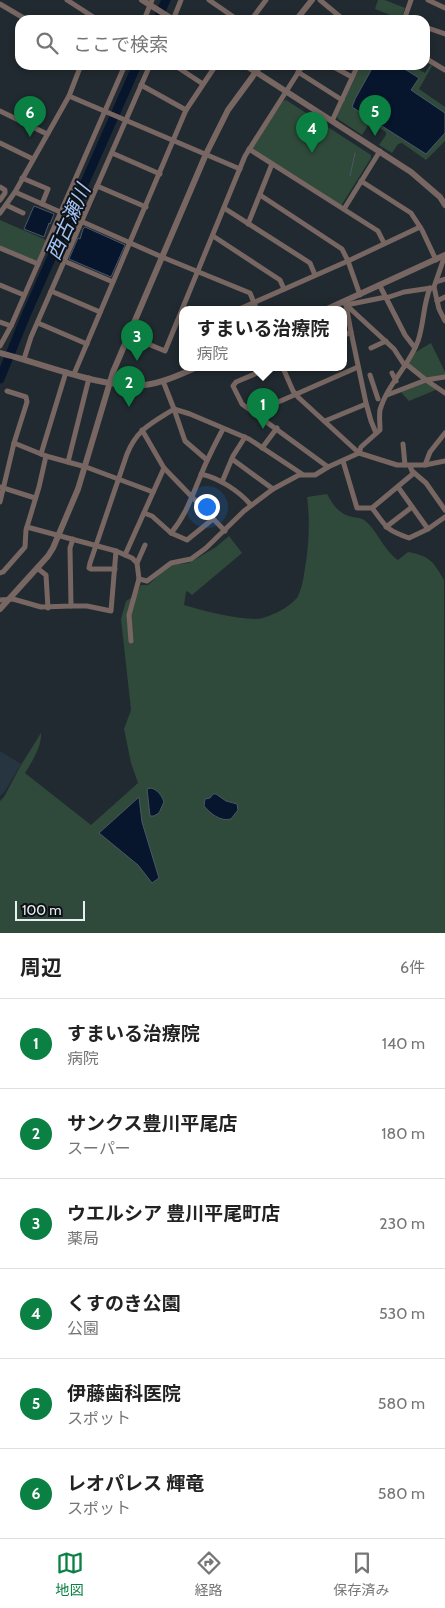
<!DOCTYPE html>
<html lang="ja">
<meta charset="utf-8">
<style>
:root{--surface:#fff;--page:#f2f2f2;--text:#222;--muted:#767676;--line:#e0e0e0;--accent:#0b8043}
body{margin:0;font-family:Cabin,"Noto Sans JP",sans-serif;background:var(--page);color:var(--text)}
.scale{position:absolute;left:15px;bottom:12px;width:70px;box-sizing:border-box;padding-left:5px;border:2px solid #e8eef3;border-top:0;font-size:14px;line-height:18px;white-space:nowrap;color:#e8eef3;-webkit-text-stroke:4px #0e1215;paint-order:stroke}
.you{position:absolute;left:206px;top:506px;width:18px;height:18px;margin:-12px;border:4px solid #fff;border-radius:50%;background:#1a73e8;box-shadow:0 0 0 8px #1a73e833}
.badge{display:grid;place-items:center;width:32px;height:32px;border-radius:50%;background:var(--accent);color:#fff;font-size:16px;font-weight:700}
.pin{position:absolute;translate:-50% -41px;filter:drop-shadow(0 1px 2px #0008)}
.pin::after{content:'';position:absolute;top:26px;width:18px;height:15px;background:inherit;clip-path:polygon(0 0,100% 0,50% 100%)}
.popup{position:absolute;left:179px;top:306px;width:168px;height:65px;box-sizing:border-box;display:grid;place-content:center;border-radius:10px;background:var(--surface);filter:drop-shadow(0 1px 4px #0005);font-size:16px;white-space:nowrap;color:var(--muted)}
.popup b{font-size:19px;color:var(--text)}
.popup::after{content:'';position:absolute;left:50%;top:100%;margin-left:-10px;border:10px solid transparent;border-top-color:var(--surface)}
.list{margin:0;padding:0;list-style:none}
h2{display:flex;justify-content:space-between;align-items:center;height:65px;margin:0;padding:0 20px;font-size:21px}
h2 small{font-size:16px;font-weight:400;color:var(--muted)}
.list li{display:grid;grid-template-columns:32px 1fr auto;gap:15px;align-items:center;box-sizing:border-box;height:90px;padding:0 20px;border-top:1px solid var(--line)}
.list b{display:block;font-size:19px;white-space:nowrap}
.list p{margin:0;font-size:16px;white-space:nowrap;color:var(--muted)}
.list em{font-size:16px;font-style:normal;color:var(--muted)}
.icon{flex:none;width:28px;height:28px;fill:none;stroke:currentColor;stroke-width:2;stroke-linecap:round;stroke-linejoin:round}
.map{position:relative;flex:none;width:445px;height:933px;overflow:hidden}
.search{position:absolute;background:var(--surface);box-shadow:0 2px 8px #0003;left:15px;right:15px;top:15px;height:55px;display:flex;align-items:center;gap:12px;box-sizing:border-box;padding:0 18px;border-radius:15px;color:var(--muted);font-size:19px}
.sheet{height:605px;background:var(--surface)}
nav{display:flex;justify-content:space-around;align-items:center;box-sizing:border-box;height:70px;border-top:1px solid var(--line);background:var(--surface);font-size:14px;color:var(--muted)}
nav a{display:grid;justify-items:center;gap:2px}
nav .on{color:var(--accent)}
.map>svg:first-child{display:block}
.built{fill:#273540}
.green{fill:#2f4a3a}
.water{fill:#07162d;stroke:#4a5768}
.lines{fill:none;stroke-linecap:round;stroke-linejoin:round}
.stream{stroke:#4a5768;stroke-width:1}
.river{stroke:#07162d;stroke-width:9}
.minor{stroke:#776661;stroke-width:5}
.tertiary{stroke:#776661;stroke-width:6}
.labels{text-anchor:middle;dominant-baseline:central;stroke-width:4;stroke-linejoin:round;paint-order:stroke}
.water-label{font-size:20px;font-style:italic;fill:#a3c4f7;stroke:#0e1215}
</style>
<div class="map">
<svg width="445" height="933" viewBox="0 0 445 933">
<rect width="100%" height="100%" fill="#212a30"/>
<polygon class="built" points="0,751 21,764 5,791 0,796"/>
<g class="green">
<polygon points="378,0 385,0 405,8 401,19 375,9"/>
<polygon points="361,65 411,65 425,73 430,65 432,66 419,89 445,107 445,141 426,160 402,143 398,144 392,153 379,145 386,135 386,132 370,122 362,135 338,119 337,116"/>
<polygon points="286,100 371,155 371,158 341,206 252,150 252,147 283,101"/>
<polygon points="0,220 46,240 37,262 0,246"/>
<polygon points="431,343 445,372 445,376 427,379 408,364 414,353"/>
<polygon points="427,381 438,389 409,401 400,391"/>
<path d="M327 494C332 503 338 513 349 516 353 518 360 517 364 520 377 529 383 550 398 560L408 552C430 556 433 561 444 580L445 933H0V801L4 797 21 765 41 733C42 746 32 762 25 773L91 825 138 783 131 763 124 729 131 710 121 619 126 601 137 594 141 585H148L170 565 189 563 216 547 229 536 242 553 192 595 187 591 186 592 184 605C207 612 232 618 256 619 267 619 293 606 298 596 303 586 304 573 306 562 309 541 310 518 307 497Z"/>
</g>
<g class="water">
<polygon points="374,65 398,65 419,78 411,90 445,113 445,133 426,154 352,107 355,99"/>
<polygon points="34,206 54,214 50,224 49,223 44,237 24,229"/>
<polygon points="85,227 125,245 111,277 69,259 78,238 80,239 83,229"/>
<path d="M151 788C158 790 162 796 164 802L159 813 154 816H150L147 789Z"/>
<path d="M213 794H216L226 801 237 804 238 810 231 819C220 822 210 813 204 806L205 799 210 798Z"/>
<polygon points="139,797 142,822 159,878 152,883 138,865 99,833"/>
</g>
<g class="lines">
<polyline class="stream" points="350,176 355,153"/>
<g class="river">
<polyline points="157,20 166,0"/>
<polyline points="0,379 26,315 137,65"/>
</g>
<g class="minor">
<polyline points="67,0 98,20"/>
<polyline points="209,0 238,20"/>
<polyline points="320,0 344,20"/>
<polyline points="428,0 445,8"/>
<polyline points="0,4 27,20"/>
<polyline points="144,20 152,0"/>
<polyline points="173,20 181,0"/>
<polyline points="251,20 266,0"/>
<polyline points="390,20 392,18 397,20"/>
<polyline points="404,20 411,0"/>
<polyline points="425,27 445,34"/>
<polyline points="425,58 445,70"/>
<polyline points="174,65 203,84"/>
<polyline points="330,65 352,77"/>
<polyline points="298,72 342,100"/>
<polyline points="141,85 186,110"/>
<polyline points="69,96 240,169"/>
<polyline points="0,111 47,134"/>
<polyline points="332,121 358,65"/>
<polyline points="0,143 33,159"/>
<polyline points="249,149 378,231 384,243"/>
<polyline points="112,153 160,174"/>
<polyline points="22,178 48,189 42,204"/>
<polyline points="361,181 411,213 422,230 436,260"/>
<polyline points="97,186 146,207"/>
<polyline points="0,187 5,190 5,193 0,200"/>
<polyline points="15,192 162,257 250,293 257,310"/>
<polyline points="6,205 23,213"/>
<polyline points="224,208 310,263 315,275"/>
<polyline points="344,209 380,151"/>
<polyline points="0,213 15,192 69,96 81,65"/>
<polyline points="248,224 272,164"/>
<polyline points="213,236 280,280 284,289"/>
<polyline points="0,248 38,264"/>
<polyline points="445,255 434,287 439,309 445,321"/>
<polyline points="64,261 113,282"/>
<polyline points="436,282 445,279"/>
<polyline points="0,285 24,295"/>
<polyline points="380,286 405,335 415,348"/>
<polyline points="51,291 100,312"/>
<polyline points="360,295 348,261 420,227"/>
<polyline points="386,298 404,292 431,288"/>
<polyline points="437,301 445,297"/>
<polyline points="343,302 394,349 405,366"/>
<polyline points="237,310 348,261 342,249 260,195"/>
<polyline points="0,322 11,326"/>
<polyline points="38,323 87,344"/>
<polyline points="351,332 346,305 386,297"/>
<polyline points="129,336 165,351 245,156 303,65"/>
<polyline points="343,336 351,332 366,403 371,421 376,433"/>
<polyline points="0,346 11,326 125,65"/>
<polyline points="371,348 386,341"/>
<polyline points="24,359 31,337 150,65"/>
<polyline points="406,364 426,380 445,393"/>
<polyline points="269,368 236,382 233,386 242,404 328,467"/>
<polyline points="283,368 293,391 299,398 359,453 397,465 425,465 445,461"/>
<polyline points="392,373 396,381"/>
<polyline points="74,374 186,110 216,65"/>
<polyline points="370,375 378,399"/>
<polyline points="163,381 174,409 190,414 249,439 302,474"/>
<polyline points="387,395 426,380 445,377"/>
<polyline points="256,414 260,410 358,367"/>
<polyline points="325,421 366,404"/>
<polyline points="142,430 164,468 225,531"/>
<polyline points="14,443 46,456 86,467 153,492"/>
<polyline points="403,444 405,465"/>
<polyline points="262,448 277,428"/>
<polyline points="41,454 66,372"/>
<polyline points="232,459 273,489"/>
<path d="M343 461 357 508H372C387 527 384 529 409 538L428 529 445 517"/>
<polyline points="68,462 89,378"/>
<polyline points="425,465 430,452 445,433"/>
<polyline points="410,466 412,471 426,483 445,510"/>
<path d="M201 474C219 478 239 491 251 505"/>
<polyline points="222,482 233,456 245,437"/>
<polyline points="0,487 35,498"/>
<polyline points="398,487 428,529"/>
<polyline points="0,502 14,443 27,402 26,397 7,391"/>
<polyline points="372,508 414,473"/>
<polyline points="144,513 152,516 171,533 187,540 213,519"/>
<polyline points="27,527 116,551 132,558 137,563 139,579 129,615 131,641"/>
<polyline points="386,527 412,507"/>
<path d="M171 533C186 515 192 496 201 475 207 459 215 444 223 429"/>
<polyline points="125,555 164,468"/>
<polyline points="137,563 145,545"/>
<polyline points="37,568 46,575 48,608"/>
<path d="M115 569H91L89 568 90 563 127 454C137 429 152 423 174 409L185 441 207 460"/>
<polyline points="0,573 3,572 25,547 26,530 39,487 46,456"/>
<path d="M139 579 147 581 171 563 191 559 206 548 244 511 273 489 299 475H315L328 467 359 453 361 447 380 430C380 423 379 416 380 410 387 385 409 366 418 341 424 324 423 305 430 288"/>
<polyline points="0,600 13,599 41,607 71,606 70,548 73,539"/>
<polyline points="71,606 87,606 111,611 116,551"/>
</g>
<g class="tertiary">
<polyline points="142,0 174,20"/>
<polyline points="296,20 312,0"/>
<polyline points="245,65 411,172 440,197 445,205"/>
<polyline points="325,310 445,255"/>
<path d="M0 353C44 364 99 388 144 385 162 383 179 375 195 368"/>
<polyline points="0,609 48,556 53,548 78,489 113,372 206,154 228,110 261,65"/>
</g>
</g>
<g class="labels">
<g class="water-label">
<text transform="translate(68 222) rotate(-66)">西古瀬川</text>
</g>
</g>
</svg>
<div class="scale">100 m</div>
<div class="you"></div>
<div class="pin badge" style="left:263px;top:429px">1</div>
<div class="popup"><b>すまいる治療院</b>病院</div>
<div class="pin badge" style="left:129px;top:407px">2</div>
<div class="pin badge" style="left:137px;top:361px">3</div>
<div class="pin badge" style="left:312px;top:153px">4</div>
<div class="pin badge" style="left:375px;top:136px">5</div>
<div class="pin badge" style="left:30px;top:137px">6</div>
<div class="search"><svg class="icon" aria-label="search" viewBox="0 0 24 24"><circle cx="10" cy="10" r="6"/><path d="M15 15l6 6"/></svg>ここで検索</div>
</div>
<section class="sheet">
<h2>周辺<small>6件</small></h2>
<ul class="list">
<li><span class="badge">1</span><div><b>すまいる治療院</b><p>病院</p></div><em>140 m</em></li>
<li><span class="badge">2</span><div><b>サンクス豊川平尾店</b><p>スーパー</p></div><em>180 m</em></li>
<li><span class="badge">3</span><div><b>ウエルシア 豊川平尾町店</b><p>薬局</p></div><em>230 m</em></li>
<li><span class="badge">4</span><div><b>くすのき公園</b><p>公園</p></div><em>530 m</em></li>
<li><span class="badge">5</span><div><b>伊藤歯科医院</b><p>スポット</p></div><em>580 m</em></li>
<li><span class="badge">6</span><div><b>レオパレス 輝竜</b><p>スポット</p></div><em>580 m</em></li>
</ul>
</section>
<nav>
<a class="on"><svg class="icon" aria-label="map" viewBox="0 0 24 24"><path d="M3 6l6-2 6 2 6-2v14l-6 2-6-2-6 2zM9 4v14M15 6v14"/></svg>地図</a>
<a><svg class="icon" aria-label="directions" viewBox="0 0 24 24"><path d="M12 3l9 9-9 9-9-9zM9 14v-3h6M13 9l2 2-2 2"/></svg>経路</a>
<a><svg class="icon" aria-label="saved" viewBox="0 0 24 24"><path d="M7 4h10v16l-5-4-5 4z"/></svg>保存済み</a>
</nav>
